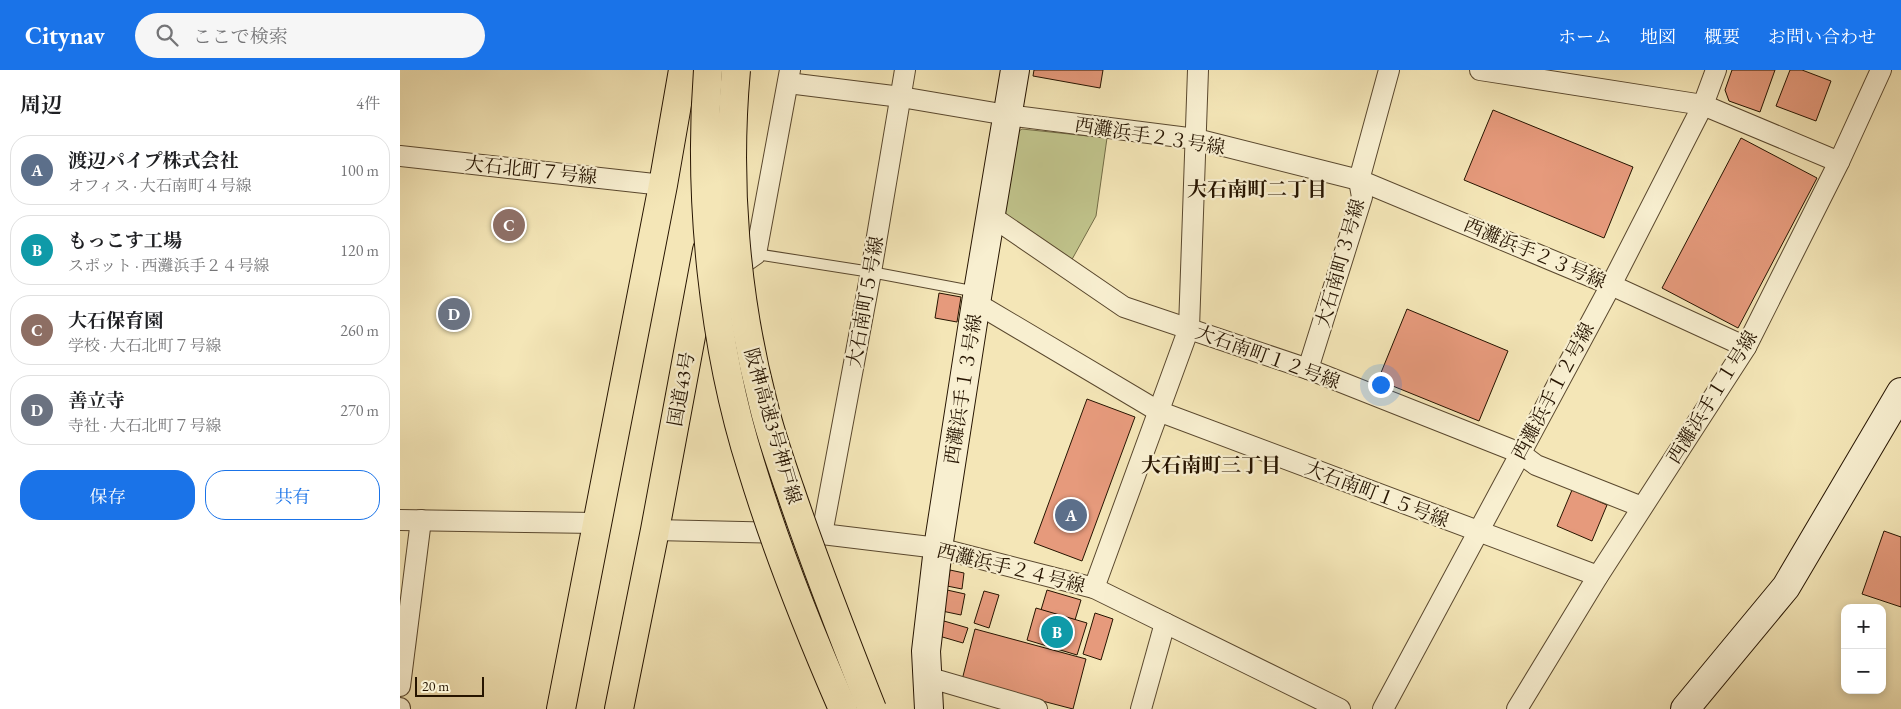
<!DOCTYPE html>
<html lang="ja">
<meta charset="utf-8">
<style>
:root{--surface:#fff;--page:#f6f6f6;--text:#202124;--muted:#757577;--line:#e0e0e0;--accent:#1a73e8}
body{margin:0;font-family:"EB Garamond","Noto Serif JP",serif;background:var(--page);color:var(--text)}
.controls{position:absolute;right:15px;bottom:15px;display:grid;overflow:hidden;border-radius:10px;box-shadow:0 2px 8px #0003}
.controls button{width:45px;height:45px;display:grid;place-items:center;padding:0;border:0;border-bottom:1px solid var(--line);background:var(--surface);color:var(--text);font:25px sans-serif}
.scale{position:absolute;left:15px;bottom:12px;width:69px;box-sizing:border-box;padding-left:5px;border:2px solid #261400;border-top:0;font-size:14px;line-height:18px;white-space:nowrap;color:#261400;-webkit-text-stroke:4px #f8efd0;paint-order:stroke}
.you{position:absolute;left:980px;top:314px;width:18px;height:18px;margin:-12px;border:4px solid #fff;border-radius:50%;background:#1a73e8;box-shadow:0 0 0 8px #1a73e833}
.badge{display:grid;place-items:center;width:32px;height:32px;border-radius:50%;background:var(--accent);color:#fff;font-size:16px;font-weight:700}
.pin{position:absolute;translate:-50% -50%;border:2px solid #fff;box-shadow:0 1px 5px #0006}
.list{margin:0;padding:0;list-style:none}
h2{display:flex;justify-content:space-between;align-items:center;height:65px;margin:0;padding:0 20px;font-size:21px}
h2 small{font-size:16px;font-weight:400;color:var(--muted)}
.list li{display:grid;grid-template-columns:32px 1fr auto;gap:15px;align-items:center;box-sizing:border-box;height:70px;margin:0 10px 10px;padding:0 10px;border:1px solid var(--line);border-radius:20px}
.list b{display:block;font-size:19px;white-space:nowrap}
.list p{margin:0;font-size:16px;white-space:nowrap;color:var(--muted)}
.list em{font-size:16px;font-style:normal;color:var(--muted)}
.actions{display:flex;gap:10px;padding:15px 20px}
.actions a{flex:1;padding:11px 0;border:1px solid var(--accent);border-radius:20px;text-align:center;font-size:18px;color:var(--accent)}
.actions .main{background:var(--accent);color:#fff}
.icon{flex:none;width:28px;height:28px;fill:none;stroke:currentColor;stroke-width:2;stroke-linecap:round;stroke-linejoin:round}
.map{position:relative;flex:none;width:1501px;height:639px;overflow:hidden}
header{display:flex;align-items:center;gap:30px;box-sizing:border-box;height:70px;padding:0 25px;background:var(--accent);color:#fff}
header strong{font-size:24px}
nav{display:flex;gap:28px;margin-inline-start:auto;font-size:18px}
.search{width:350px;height:45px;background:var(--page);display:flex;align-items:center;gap:12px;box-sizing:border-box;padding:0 18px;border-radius:28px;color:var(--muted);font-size:19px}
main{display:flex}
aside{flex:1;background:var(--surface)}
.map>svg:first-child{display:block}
.green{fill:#c0c38b;stroke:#736c46}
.building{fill:#e69a7c;stroke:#261400}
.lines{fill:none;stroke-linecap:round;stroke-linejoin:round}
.lane-casing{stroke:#5a482e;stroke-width:12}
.street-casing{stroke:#5a482e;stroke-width:22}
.secondary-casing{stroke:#261400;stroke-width:30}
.highway-casing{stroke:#261400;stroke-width:30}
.lane{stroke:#f8efd0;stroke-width:10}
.street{stroke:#f8efd0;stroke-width:20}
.secondary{stroke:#f8efd0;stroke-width:28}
.highway{stroke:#f4e6b7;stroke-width:28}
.highway-bridge-casing{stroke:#261400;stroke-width:30;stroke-linecap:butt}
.highway-bridge{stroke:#f4e6b7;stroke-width:28}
.labels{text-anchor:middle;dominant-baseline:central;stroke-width:4.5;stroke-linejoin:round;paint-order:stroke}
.street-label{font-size:19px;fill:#261400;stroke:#f8efd0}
.neighbourhood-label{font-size:20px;font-weight:bold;fill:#261400;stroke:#f8efd0}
</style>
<header>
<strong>Citynav</strong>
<div class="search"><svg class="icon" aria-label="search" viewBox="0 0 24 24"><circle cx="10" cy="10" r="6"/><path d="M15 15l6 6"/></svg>ここで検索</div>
<nav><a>ホーム</a><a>地図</a><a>概要</a><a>お問い合わせ</a></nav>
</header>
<main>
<aside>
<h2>周辺<small>4件</small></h2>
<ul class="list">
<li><span class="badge" style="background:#5c6f8a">A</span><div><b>渡辺パイプ株式会社</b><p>オフィス · 大石南町４号線</p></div><em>100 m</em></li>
<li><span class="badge" style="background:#0f9aa8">B</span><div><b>もっこす工場</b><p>スポット · 西灘浜手２４号線</p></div><em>120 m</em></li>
<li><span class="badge" style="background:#8d6e63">C</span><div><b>大石保育園</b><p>学校 · 大石北町７号線</p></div><em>260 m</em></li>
<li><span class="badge" style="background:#6b7280">D</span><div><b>善立寺</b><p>寺社 · 大石北町７号線</p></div><em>270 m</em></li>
</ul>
<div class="actions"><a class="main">保存</a><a>共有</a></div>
</aside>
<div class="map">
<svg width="1501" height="639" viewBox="0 0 1501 639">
<rect width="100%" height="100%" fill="#f4e6b7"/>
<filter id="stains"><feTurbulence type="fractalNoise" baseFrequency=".004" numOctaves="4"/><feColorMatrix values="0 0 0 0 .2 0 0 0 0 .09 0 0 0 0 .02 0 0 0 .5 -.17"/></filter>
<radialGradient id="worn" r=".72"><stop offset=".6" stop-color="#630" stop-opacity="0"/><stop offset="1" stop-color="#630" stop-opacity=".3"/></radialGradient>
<polygon class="green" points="622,59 707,68 696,146 670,193 600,143 612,66"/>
<g class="building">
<polygon points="634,0 703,0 700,18 633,6"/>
<polygon points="1332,0 1375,0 1360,42 1329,31 1325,20"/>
<polygon points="1390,0 1402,0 1431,11 1416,51 1376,36"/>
<polygon points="1093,40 1233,97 1204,168 1064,110"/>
<polygon points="1341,68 1417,108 1338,258 1262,218"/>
<polygon points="539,223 561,227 557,252 535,248"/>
<polygon points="1007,239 1108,281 1079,351 978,310"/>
<polygon points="687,329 735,347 682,491 634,473"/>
<polygon points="1172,420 1207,435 1192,471 1157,456"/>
<polygon points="1484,461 1501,467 1501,537 1462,524"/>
<polygon points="550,500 564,503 562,519 547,516"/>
<polygon points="547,520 565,524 561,545 542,541"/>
<polygon points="647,520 681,530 675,550 641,540"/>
<polygon points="584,521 599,525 589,558 574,553"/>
<polygon points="636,538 687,553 677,585 627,570"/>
<polygon points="695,543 713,549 701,590 683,584"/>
<polygon points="544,551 568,558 563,573 539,566"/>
<polygon points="575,559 686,589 673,639 562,610"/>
</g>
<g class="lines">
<g class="lane-casing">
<polyline id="lane" points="356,184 471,202 577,222"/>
</g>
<g class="street-casing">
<g id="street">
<polyline points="1080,0 1303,35 1439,92"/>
<polyline points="388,13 501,27 607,45 796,69 959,110 1211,215 1346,277"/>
<polyline points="0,86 263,115"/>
<polyline points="591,146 724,237 908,299 1120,383 1136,395 1242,437"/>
<polyline points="329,203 356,184 390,0"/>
<polyline points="576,233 758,341 1198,506"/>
<polyline points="908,299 962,127 959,110 989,0"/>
<polyline points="0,450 196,453"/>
<polyline points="255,460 422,464 538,478 694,518 940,639"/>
<polyline points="422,464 471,202 505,0"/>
<polyline points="694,518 789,258 798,0"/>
<polyline points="527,607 637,639"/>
<polyline points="0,616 21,450"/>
<polyline points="0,638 0,639"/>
<polyline points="741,639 765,553"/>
<polyline points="983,639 1211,215 1303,35 1316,0"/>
<polyline points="1117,639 1198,506 1346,277 1439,92 1481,0"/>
</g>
</g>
<g class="secondary-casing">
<g id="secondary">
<polyline points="529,639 526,581 538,478 576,233 615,0"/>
<polyline points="1285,639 1386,517 1501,322"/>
</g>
</g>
<g class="highway-casing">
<g id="highway">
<polyline points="161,639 263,115 283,0"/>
<polyline points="219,639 255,460 307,180"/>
</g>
</g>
<use href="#lane" class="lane"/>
<use href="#street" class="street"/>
<use href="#secondary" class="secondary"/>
<use href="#highway" class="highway"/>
<g class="highway-bridge-casing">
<g id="highway-bridge">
<path d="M308 0C298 128 313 277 352 399 377 481 409 561 443 639"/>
<path d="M336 0C326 110 335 226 363 333 370 363 380 391 390 420 415 494 443 566 472 639"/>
</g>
</g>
<use href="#highway-bridge" class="highway-bridge"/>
</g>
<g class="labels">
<g class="street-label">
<text transform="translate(750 66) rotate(9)">西灘浜手２３号線</text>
<text transform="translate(131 100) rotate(6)">大石北町７号線</text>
<text transform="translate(1135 183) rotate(23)">西灘浜手２３号線</text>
<text transform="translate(940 193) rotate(-74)">大石南町３号線</text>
<text transform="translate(465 232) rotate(-80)">大石南町５号線</text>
<text transform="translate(868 287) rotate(20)">大石南町１２号線</text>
<text transform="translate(281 319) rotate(-80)">国道43号</text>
<text transform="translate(563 319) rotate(-81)">西灘浜手１３号線</text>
<text transform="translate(1153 321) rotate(-62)">西灘浜手１２号線</text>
<text transform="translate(1312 327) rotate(-58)">西灘浜手１１号線</text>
<text transform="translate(373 356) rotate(74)">阪神高速3号神戸線</text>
<text transform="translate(977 424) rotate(21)">大石南町１５号線</text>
<text transform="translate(611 498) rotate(14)">西灘浜手２４号線</text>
</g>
<g class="neighbourhood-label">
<text x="857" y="119">大石南町二丁目</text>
<text x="811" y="395">大石南町三丁目</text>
</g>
</g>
<rect width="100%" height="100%" filter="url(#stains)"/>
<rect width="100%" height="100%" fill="url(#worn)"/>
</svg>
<div class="controls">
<button>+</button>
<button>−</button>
</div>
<div class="scale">20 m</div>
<div class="you"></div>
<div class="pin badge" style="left:671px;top:445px;background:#5c6f8a">A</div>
<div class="pin badge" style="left:657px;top:562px;background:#0f9aa8">B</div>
<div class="pin badge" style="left:109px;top:155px;background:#8d6e63">C</div>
<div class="pin badge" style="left:54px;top:244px;background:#6b7280">D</div>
</div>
</main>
